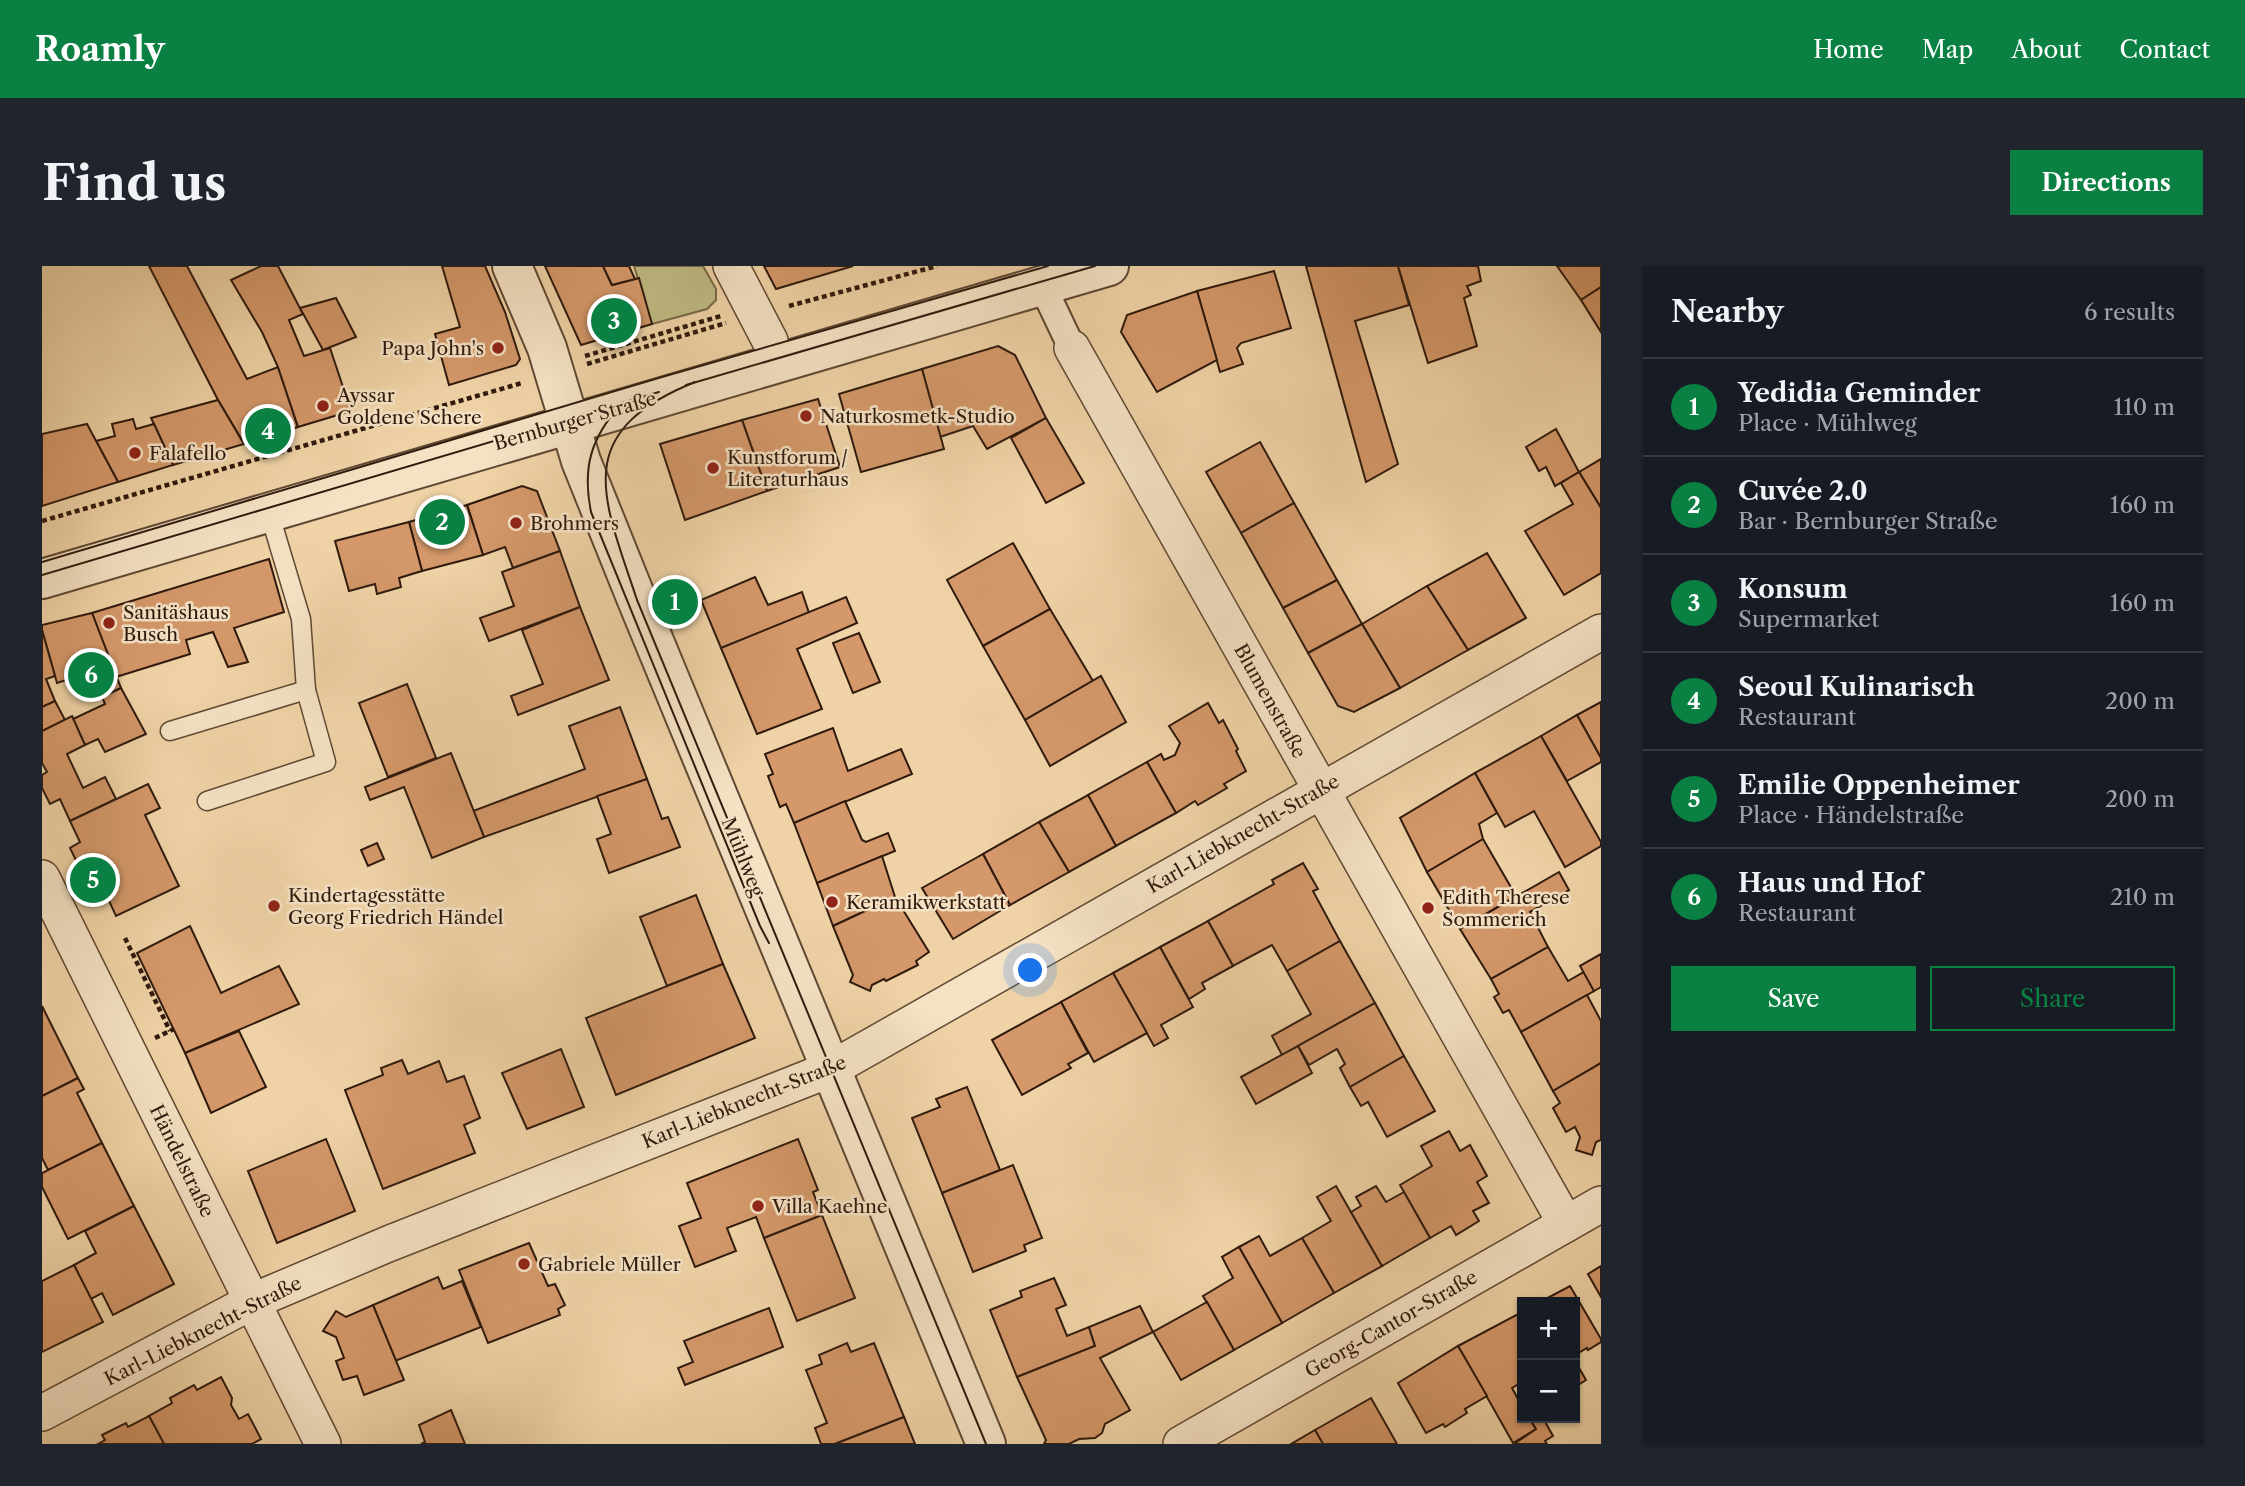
<!DOCTYPE html>
<meta charset="utf-8">
<style>
:root{--surface:#171b24;--page:#20242c;--text:#f1f3f6;--muted:#9ea1a6;--line:#363941;--accent:#0b8043}
body{margin:0;font-family:"Libre Caslon Text",serif;background:var(--page);color:var(--text)}
.controls{position:absolute;right:21px;bottom:21px;display:grid;overflow:hidden;border-radius:0px;box-shadow:0 2px 5px #0004}
.controls button{width:63px;height:63px;display:grid;place-items:center;padding:0;border:0;border-bottom:2px solid var(--line);background:var(--surface);color:var(--text);font:35px sans-serif}
.you{position:absolute;left:989px;top:705px;width:24px;height:24px;margin:-18px;border:5px solid #fff;border-radius:50%;background:#1a73e8;box-shadow:0 0 0 10px #1a73e833}
.badge{display:grid;place-items:center;width:46px;height:46px;border-radius:50%;background:var(--accent);color:#fff;font-size:23px;font-weight:700}
.pin{position:absolute;translate:-50% -50%;border:4px solid #fff;box-shadow:0 2px 7px #0006}
.list{margin:0;padding:0;list-style:none}
h2{display:flex;justify-content:space-between;align-items:center;height:91px;margin:0;padding:0 28px;font-size:30px}
h2 small{font-size:23px;font-weight:400;color:var(--muted)}
.list li{display:grid;grid-template-columns:46px 1fr auto;gap:21px;align-items:center;box-sizing:border-box;height:98px;padding:0 28px;border-top:2px solid var(--line)}
.list b{display:block;font-size:26px;white-space:nowrap}
.list p{margin:0;font-size:23px;white-space:nowrap;color:var(--muted)}
.list em{font-size:23px;font-style:normal;color:var(--muted)}
.actions{display:flex;gap:14px;padding:21px 28px}
.actions a{flex:1;padding:16px 0;border:2px solid var(--accent);border-radius:0px;text-align:center;font-size:24px;color:var(--accent)}
.actions .main{background:var(--accent);color:#fff}
.map{position:relative;flex:none;width:1559px;height:1178px;overflow:hidden;border-radius:0px}
header{display:flex;align-items:center;gap:42px;box-sizing:border-box;height:98px;padding:0 35px;background:var(--accent);color:#fff}
header strong{font-size:33px}
nav{display:flex;gap:38px;margin-inline-start:auto;font-size:24px}
.intro{display:flex;align-items:center;justify-content:space-between;box-sizing:border-box;height:168px;padding:0 42px}
h1{margin:0;font-size:49px}
.button{padding:18px 32px;border-radius:0px;background:var(--accent);color:#fff;font-size:24px;font-weight:700}
main{display:flex;gap:42px;padding:0 42px}
aside{flex:1;background:var(--surface);border-radius:0px;box-shadow:0 2px 5px #0004}
.map>svg:first-child{display:block}
.green{fill:#bfbb83;stroke:#776a48;stroke-width:2}
.building{fill:#d4986a;stroke:#2f1a0d;stroke-width:2}
.lines{fill:none;stroke-linecap:round;stroke-linejoin:round}
.service-casing{stroke:#5f4833;stroke-width:21}
.pedestrian-casing{stroke:#5f4833;stroke-width:30}
.minor-casing{stroke:#5f4833;stroke-width:38}
.tertiary-casing{stroke:#5f4833;stroke-width:42}
.path{stroke:#2f1a0d;stroke-width:4.5;stroke-dasharray:5 3.5;stroke-linecap:butt}
.service{stroke:#f5e2c5;stroke-width:18}
.pedestrian{stroke:#f5e2c5;stroke-width:26}
.minor{stroke:#f5e2c5;stroke-width:35}
.tertiary{stroke:#f5e2c5;stroke-width:38}
.tram{stroke:#2f1a0d;stroke-width:2}
.poi-dot{fill:#8f2418;stroke:#f5e2c5;stroke-width:2.5}
.labels{text-anchor:middle;dominant-baseline:central;stroke-width:5;stroke-linejoin:round;paint-order:stroke}
.poi-label{font-size:19px;fill:#2f1a0d;stroke:#f5e2c5;text-anchor:start}
.street-label{font-size:19px;fill:#2f1a0d;stroke:#f5e2c5}
</style>
<header>
<strong>Roamly</strong>
<nav><a>Home</a><a>Map</a><a>About</a><a>Contact</a></nav>
</header>
<div class="intro"><h1>Find us</h1><a class="button">Directions</a></div>
<main>
<div class="map">
<svg width="1559" height="1178" viewBox="0 0 1559 1178">
<rect width="100%" height="100%" fill="#efd3a6"/>
<filter id="stains"><feTurbulence type="fractalNoise" baseFrequency=".00286" numOctaves="4"/><feColorMatrix values="0 0 0 0 .2 0 0 0 0 .09 0 0 0 0 .02 0 0 0 .5 -.17"/></filter>
<radialGradient id="worn" r=".72"><stop offset=".6" stop-color="#630" stop-opacity="0"/><stop offset="1" stop-color="#630" stop-opacity=".3"/></radialGradient>
<polygon class="green" points="592,0 661,0 674,23 674,34 665,43 610,58"/>
<g class="building">
<polygon points="107,0 145,0 205,113 236,101 256,161 202,178 176,134"/>
<polygon points="219,0 236,0 261,48 247,54 262,90 288,82 309,145 256,161 236,101 220,66 189,14"/>
<polygon points="400,0 443,0 463,46 478,93 474,99 407,119 393,68 418,61"/>
<polygon points="503,0 561,0 570,19 597,12 610,58 539,79"/>
<polygon points="561,0 587,0 593,13 570,19"/>
<polygon points="722,0 811,0 734,23"/>
<polygon points="1264,0 1356,0 1367,39 1313,55 1356,198 1324,216"/>
<polygon points="1356,0 1436,0 1439,15 1425,20 1429,29 1422,32 1435,80 1386,97"/>
<polygon points="1515,0 1559,0 1559,21 1539,34"/>
<polygon points="1232,5 1249,62 1199,77 1195,82 1201,98 1178,106 1155,25"/>
<polygon points="1559,21 1559,66 1539,34"/>
<polygon points="1155,25 1175,94 1115,126 1079,66 1085,49"/>
<polygon points="294,32 314,71 281,84 258,42"/>
<polygon points="956,80 973,89 1004,152 945,183 931,160 898,171 880,103"/>
<polygon points="880,103 902,183 819,206 797,128"/>
<polygon points="776,133 798,201 725,225 700,154"/>
<polygon points="176,134 202,178 131,199 109,152"/>
<polygon points="1004,152 1042,217 1004,237 969,172"/>
<polygon points="91,153 94,163 112,158 131,199 76,216 54,175 73,170 70,158"/>
<polygon points="700,154 725,225 643,254 618,178"/>
<polygon points="45,158 76,216 0,240 0,168"/>
<polygon points="1514,163 1537,206 1513,220 1504,201 1497,205 1484,181"/>
<polygon points="1218,176 1252,237 1199,267 1164,206"/>
<polygon points="1559,193 1559,242 1537,206"/>
<polygon points="1537,206 1559,242 1559,307 1522,329 1483,265 1531,238 1519,217"/>
<polygon points="480,220 495,225 518,285 471,302 463,281 441,289 425,239"/>
<polygon points="1252,237 1295,314 1241,342 1199,267"/>
<polygon points="425,239 441,289 380,305 367,256"/>
<polygon points="367,256 380,305 357,312 359,321 335,328 333,318 307,325 293,275"/>
<polygon points="971,277 1008,343 941,380 905,314"/>
<polygon points="518,285 538,341 447,375 438,352 472,340 460,306"/>
<polygon points="1445,287 1484,352 1426,384 1385,320"/>
<polygon points="227,293 242,346 192,362 206,396 186,401 171,366 144,374 148,388 74,411 50,347"/>
<polygon points="713,311 726,339 760,326 767,347 679,382 659,334"/>
<polygon points="1295,314 1320,358 1266,387 1241,342"/>
<polygon points="1385,320 1426,384 1358,422 1320,358"/>
<polygon points="804,331 815,357 755,383 780,443 715,468 679,382"/>
<polygon points="538,341 567,414 476,449 469,430 501,418 480,364"/>
<polygon points="1008,343 1051,415 983,454 941,380"/>
<polygon points="50,347 79,422 60,431 46,407 15,417 0,364 0,359"/>
<polygon points="1320,358 1358,422 1312,446 1296,440 1266,387"/>
<polygon points="0,364 13,410 4,413 13,435 0,441"/>
<polygon points="817,367 838,416 811,427 791,377"/>
<polygon points="1059,410 1084,456 1008,500 983,454"/>
<polygon points="365,418 394,492 346,511 317,437"/>
<polygon points="79,422 104,468 63,486 56,473 43,479 31,453 63,438 60,431"/>
<polygon points="13,435 23,454 0,465 0,441"/>
<polygon points="1559,436 1559,492 1535,449"/>
<polygon points="1166,437 1177,457 1181,454 1196,483 1194,485 1204,505 1182,518 1185,522 1156,539 1153,535 1134,547 1105,496 1119,488 1122,494 1133,489 1138,477 1127,460"/>
<polygon points="578,441 605,513 442,571 431,545 543,503 527,460"/>
<polygon points="1535,449 1559,492 1559,496 1525,515 1499,470"/>
<polygon points="30,450 43,479 25,488 41,522 63,511 74,533 28,555 18,533 8,538 0,522 0,509 5,506 0,497 0,465"/>
<polygon points="791,462 806,505 859,483 870,508 752,557 744,538 738,541 726,510 731,508 723,488"/>
<polygon points="1499,470 1559,576 1559,580 1523,601 1492,545 1463,561 1433,507"/>
<polygon points="409,487 442,571 390,592 362,521 328,534 323,521"/>
<polygon points="1105,496 1134,547 1074,580 1046,529"/>
<polygon points="1433,507 1455,547 1437,558 1441,573 1385,606 1358,552"/>
<polygon points="605,513 620,553 626,551 638,581 567,607 555,573 569,568 555,530"/>
<polygon points="106,518 118,542 103,549 137,620 74,650 55,609 44,615 28,582 38,576 28,555"/>
<polygon points="1046,529 1074,580 1027,606 997,556"/>
<polygon points="803,535 820,574 824,576 846,567 853,585 775,617 752,557"/>
<polygon points="997,556 1027,606 968,639 941,588"/>
<polygon points="1441,573 1474,630 1418,663 1385,606"/>
<polygon points="335,577 342,593 326,600 319,584"/>
<polygon points="941,588 968,639 911,673 880,622"/>
<polygon points="840,590 853,631 791,660 775,617"/>
<polygon points="1261,597 1276,623 1271,625 1298,675 1245,705 1230,679 1191,700 1166,655 1232,618 1230,614"/>
<polygon points="1517,606 1527,624 1488,646 1506,681 1449,713 1418,663"/>
<polygon points="654,629 681,698 625,720 598,651"/>
<polygon points="853,631 887,686 874,695 876,699 844,715 842,713 830,719 828,725 808,716 811,709 791,660"/>
<polygon points="1166,655 1191,700 1160,717 1163,723 1147,733 1118,681"/>
<polygon points="148,660 179,727 237,700 257,738 143,787 95,687"/>
<polygon points="1298,675 1333,737 1240,789 1230,770 1269,748 1245,705"/>
<polygon points="1118,681 1151,741 1119,759 1126,772 1112,780 1071,707"/>
<polygon points="1506,681 1526,715 1542,706 1552,725 1479,766 1467,744 1461,747 1452,731 1457,728 1449,713"/>
<polygon points="1559,688 1559,721 1552,725 1538,700"/>
<polygon points="681,698 713,772 574,829 544,752"/>
<polygon points="1071,707 1105,767 1052,796 1019,736"/>
<polygon points="1545,729 1559,755 1559,797 1511,825 1479,766"/>
<polygon points="1019,736 1046,787 1026,798 1029,802 980,829 950,774"/>
<polygon points="1333,737 1362,790 1308,821 1298,802 1303,798 1295,783 1267,799 1256,780"/>
<polygon points="0,740 36,812 0,830"/>
<polygon points="197,765 224,821 169,847 143,787"/>
<polygon points="1256,780 1270,807 1214,838 1199,811"/>
<polygon points="519,783 542,841 485,863 460,807"/>
<polygon points="1362,790 1393,845 1345,871 1326,836 1319,840 1308,821"/>
<polygon points="360,794 366,808 397,795 405,816 422,810 438,852 422,859 433,887 341,923 303,824 341,809 339,802"/>
<polygon points="1559,797 1559,874 1554,876 1550,889 1534,884 1538,871 1533,861 1524,866 1511,842 1518,837 1511,825"/>
<polygon points="36,812 42,823 35,827 60,877 6,904 0,892 0,830"/>
<polygon points="925,821 958,904 900,927 870,852 898,841 894,833"/>
<polygon points="1407,865 1418,885 1428,879 1445,910 1435,916 1447,937 1431,945 1437,955 1414,969 1409,960 1388,972 1358,919 1390,900 1379,880"/>
<polygon points="284,873 313,945 235,977 206,905"/>
<polygon points="756,873 776,924 771,926 780,949 722,972 714,951 685,962 694,985 653,1001 637,960 659,952 645,917"/>
<polygon points="60,877 92,940 26,973 0,921 0,907"/>
<polygon points="971,899 1000,972 982,979 984,985 931,1006 900,927"/>
<polygon points="1294,920 1340,1000 1292,1027 1260,972 1289,955 1275,931"/>
<polygon points="1334,920 1344,936 1362,926 1388,972 1340,1000 1309,946 1319,940 1314,931"/>
<polygon points="92,940 132,1018 71,1049 60,1027 49,1033 32,999 54,987 43,965"/>
<polygon points="780,949 813,1032 755,1055 722,972"/>
<polygon points="1217,970 1228,990 1260,972 1292,1027 1240,1057 1197,981"/>
<polygon points="487,977 506,1020 513,1018 523,1039 516,1043 518,1049 446,1077 417,1004"/>
<polygon points="1197,981 1240,1057 1192,1084 1161,1030 1191,1012 1180,991"/>
<polygon points="32,999 61,1056 0,1086 0,1015"/>
<polygon points="1559,1000 1559,1031 1546,1008"/>
<polygon points="396,1011 401,1023 420,1015 439,1061 353,1095 331,1039"/>
<polygon points="1012,1012 1024,1039 1014,1043 1025,1070 1047,1061 1053,1080 975,1111 948,1044 980,1031 978,1025"/>
<polygon points="1528,1020 1559,1073 1559,1076 1546,1084 1545,1082 1533,1089 1533,1036 1498,1036"/>
<polygon points="1165,1036 1192,1084 1139,1114 1111,1066"/>
<polygon points="331,1039 362,1114 322,1129 315,1110 301,1114 294,1095 302,1092 294,1071 281,1065 294,1045 304,1051"/>
<polygon points="1098,1040 1111,1066 1058,1092 1088,1144 1063,1158 1060,1167 1053,1172 1037,1173 1027,1178 1002,1178 1004,1174 975,1111 1053,1080 1047,1061"/>
<polygon points="727,1042 741,1081 643,1119 636,1102 651,1096 642,1075"/>
<polygon points="1478,1047 1480,1050 1480,1116 1470,1122 1480,1140 1480,1152 1487,1152 1494,1163 1471,1177 1416,1080"/>
<polygon points="805,1077 809,1086 832,1077 862,1151 793,1178 779,1178 773,1162 785,1157 764,1104 780,1098 777,1089"/>
<polygon points="1416,1080 1445,1130 1423,1143 1425,1147 1403,1161 1401,1158 1384,1167 1356,1117"/>
<polygon points="1533,1095 1544,1114 1533,1121"/>
<polygon points="179,1111 190,1132 189,1139 197,1153 206,1148 219,1173 210,1178 122,1178 107,1150 130,1137 128,1132 152,1119 155,1124"/>
<polygon points="1329,1132 1355,1178 1281,1178 1273,1164"/>
<polygon points="409,1144 423,1178 379,1178 383,1176 377,1159"/>
<polygon points="107,1150 122,1178 56,1178 63,1174 60,1169 84,1157 86,1161"/>
<polygon points="862,1151 873,1178 793,1178"/>
<polygon points="1495,1152 1501,1152 1511,1170 1503,1175 1505,1178 1472,1178 1494,1163 1489,1155"/>
<polygon points="1273,1164 1281,1178 1249,1178"/>
</g>
<g class="lines">
<g class="service-casing">
<g id="service">
<polyline points="128,465 264,424 259,353 227,246"/>
<polyline points="165,535 284,496 264,424"/>
</g>
</g>
<g class="pedestrian-casing">
<polyline id="pedestrian" points="1000,19 1030,82"/>
</g>
<g class="minor-casing">
<g id="minor">
<polyline points="689,0 728,75"/>
<polyline points="1030,82 1524,958"/>
<polyline points="0,612 281,1178"/>
<polyline points="0,1147 209,1036 346,978 789,803 1559,366"/>
<polyline points="1139,1178 1559,938"/>
</g>
</g>
<g class="tertiary-casing">
<g id="tertiary">
<polyline points="470,0 505,82 539,195 595,334 944,1178"/>
<polyline points="0,313 1067,0"/>
</g>
</g>
<g class="path">
<polyline points="747,40 895,0"/>
<polyline points="543,90 679,50"/>
<polyline points="545,98 684,57"/>
<polyline points="0,255 480,117"/>
<polyline points="83,672 128,765"/>
<polyline points="113,772 132,763"/>
</g>
<use href="#service" class="service"/>
<use href="#pedestrian" class="pedestrian"/>
<use href="#minor" class="minor"/>
<use href="#tertiary" class="tertiary"/>
<g class="tram">
<path d="M653 116C527 167 561 231 595 334L944 1178"/>
<polyline points="644,119 1053,0"/>
<path d="M579 138C549 172 540 201 549 246L718 660 727 677"/>
<polyline points="0,296 620,111 1006,0"/>
<polyline points="0,309 617,126"/>
</g>
</g>
<g class="poi-dot">
<circle cx="456" cy="82" r="7"/>
<circle cx="281" cy="140" r="7"/>
<circle cx="764" cy="150" r="7"/>
<circle cx="93" cy="187" r="7"/>
<circle cx="671" cy="202" r="7"/>
<circle cx="474" cy="257" r="7"/>
<circle cx="67" cy="357" r="7"/>
<circle cx="790" cy="636" r="7"/>
<circle cx="232" cy="640" r="7"/>
<circle cx="1386" cy="642" r="7"/>
<circle cx="716" cy="940" r="7"/>
<circle cx="482" cy="998" r="7"/>
</g>
<g class="labels">
<g class="poi-label">
<text x="442" y="82" text-anchor="end">Papa John's</text>
<text x="295" y="129">Ayssar<tspan x="295" dy="22">Goldene Schere</tspan></text>
<text x="778" y="150">Naturkosmetk-Studio</text>
<text x="107" y="187">Falafello</text>
<text x="685" y="191">Kunstforum /<tspan x="685" dy="22">Literaturhaus</tspan></text>
<text x="488" y="257">Brohmers</text>
<text x="81" y="346">Sanitäshaus<tspan x="81" dy="22">Busch</tspan></text>
<text x="246" y="629">Kindertagesstätte<tspan x="246" dy="22">Georg Friedrich Händel</tspan></text>
<text x="1400" y="631">Edith Therese<tspan x="1400" dy="22">Sommerich</tspan></text>
<text x="804" y="636">Keramikwerkstatt</text>
<text x="730" y="940">Villa Kaehne</text>
<text x="496" y="998">Gabriele Müller</text>
</g>
<g class="street-label">
<text transform="translate(533 155) rotate(-16)">Bernburger Straße</text>
<text transform="translate(1228 435) rotate(61)">Blumenstraße</text>
<text transform="translate(1201 568) rotate(-30)">Karl-Liebknecht-Straße</text>
<text transform="translate(701 591) rotate(68)">Mühlweg</text>
<text transform="translate(702 836) rotate(-22)">Karl-Liebknecht-Straße</text>
<text transform="translate(140 895) rotate(64)">Händelstraße</text>
<text transform="translate(1349 1058) rotate(-30)">Georg-Cantor-Straße</text>
<text transform="translate(161 1065) rotate(-27)">Karl-Liebknecht-Straße</text>
</g>
</g>
<rect width="100%" height="100%" filter="url(#stains)"/>
<rect width="100%" height="100%" fill="url(#worn)"/>
</svg>
<div class="controls">
<button>+</button>
<button>−</button>
</div>
<div class="you"></div>
<div class="pin badge" style="left:633px;top:336px">1</div>
<div class="pin badge" style="left:400px;top:256px">2</div>
<div class="pin badge" style="left:572px;top:55px">3</div>
<div class="pin badge" style="left:226px;top:165px">4</div>
<div class="pin badge" style="left:51px;top:614px">5</div>
<div class="pin badge" style="left:49px;top:409px">6</div>
</div>
<aside>
<h2>Nearby<small>6 results</small></h2>
<ul class="list">
<li><span class="badge">1</span><div><b>Yedidia Geminder</b><p>Place · Mühlweg</p></div><em>110 m</em></li>
<li><span class="badge">2</span><div><b>Cuvée 2.0</b><p>Bar · Bernburger Straße</p></div><em>160 m</em></li>
<li><span class="badge">3</span><div><b>Konsum</b><p>Supermarket</p></div><em>160 m</em></li>
<li><span class="badge">4</span><div><b>Seoul Kulinarisch</b><p>Restaurant</p></div><em>200 m</em></li>
<li><span class="badge">5</span><div><b>Emilie Oppenheimer</b><p>Place · Händelstraße</p></div><em>200 m</em></li>
<li><span class="badge">6</span><div><b>Haus und Hof</b><p>Restaurant</p></div><em>210 m</em></li>
</ul>
<div class="actions"><a class="main">Save</a><a>Share</a></div>
</aside>
</main>
